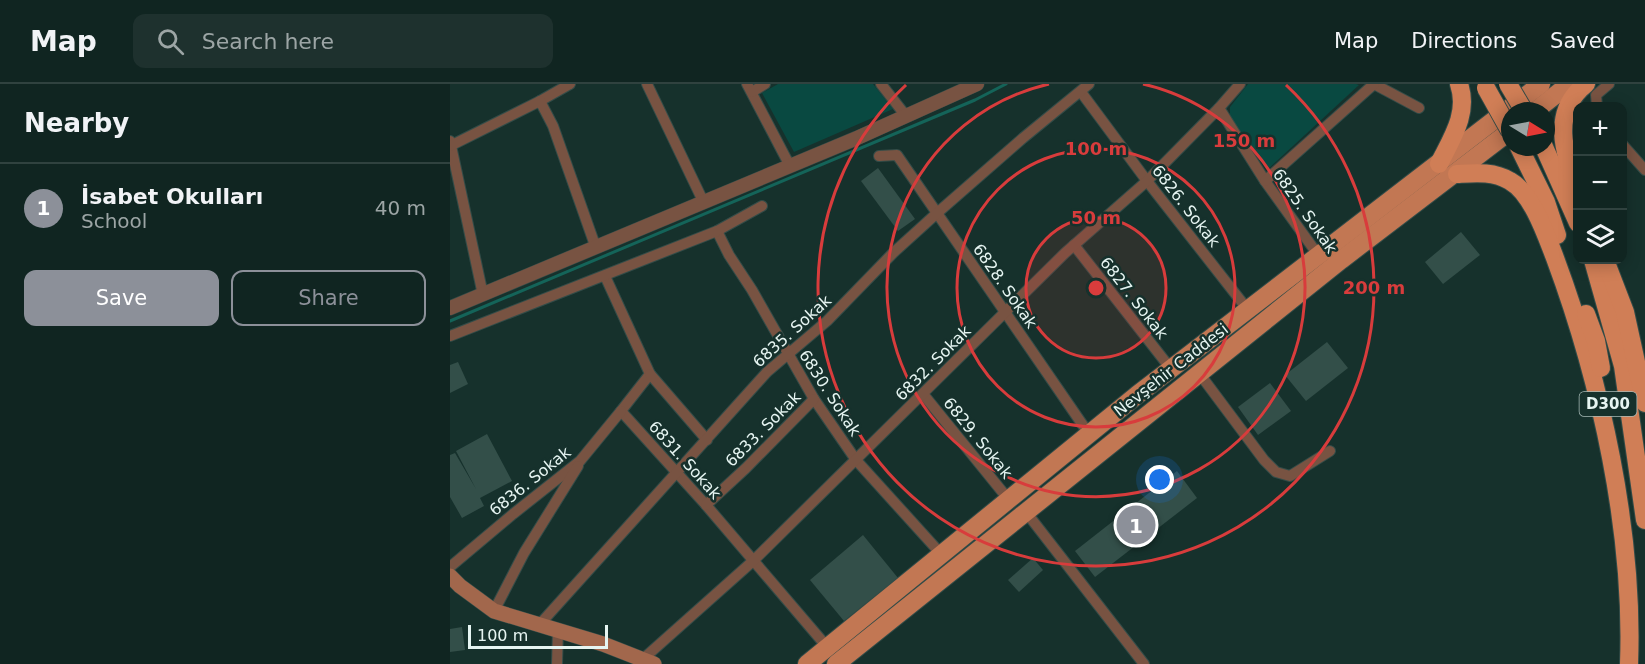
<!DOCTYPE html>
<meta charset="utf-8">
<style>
:root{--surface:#102521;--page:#1e312e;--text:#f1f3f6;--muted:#9ca5a5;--line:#30423f;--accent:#8c9099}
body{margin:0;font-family:"DejaVu Sans",sans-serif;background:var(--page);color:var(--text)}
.controls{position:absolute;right:18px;top:18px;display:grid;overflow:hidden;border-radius:12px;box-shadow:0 3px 15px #0003}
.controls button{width:54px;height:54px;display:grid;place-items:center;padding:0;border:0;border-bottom:2px solid var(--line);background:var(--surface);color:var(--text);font:30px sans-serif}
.compass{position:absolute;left:1051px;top:18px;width:54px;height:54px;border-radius:50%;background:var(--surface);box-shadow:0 3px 15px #0003;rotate:100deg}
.scale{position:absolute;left:18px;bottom:15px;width:140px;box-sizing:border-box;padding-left:6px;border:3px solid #e6f5f2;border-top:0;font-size:16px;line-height:21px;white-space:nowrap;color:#e6f5f2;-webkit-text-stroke:4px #16312c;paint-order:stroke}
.you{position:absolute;left:710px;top:396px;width:21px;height:21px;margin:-15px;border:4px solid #fff;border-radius:50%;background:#1a73e8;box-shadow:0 0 0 9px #1a73e833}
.badge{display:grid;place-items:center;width:39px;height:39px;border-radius:50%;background:var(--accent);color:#fff;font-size:20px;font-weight:700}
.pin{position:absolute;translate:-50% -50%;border:3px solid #fff;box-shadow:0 2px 6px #0006}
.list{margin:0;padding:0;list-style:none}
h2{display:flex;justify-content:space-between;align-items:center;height:78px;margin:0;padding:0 24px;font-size:26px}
h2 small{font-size:20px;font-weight:400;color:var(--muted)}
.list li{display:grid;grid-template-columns:39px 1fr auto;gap:18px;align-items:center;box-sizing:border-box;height:90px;padding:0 24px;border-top:2px solid var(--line)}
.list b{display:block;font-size:22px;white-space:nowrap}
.list p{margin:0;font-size:20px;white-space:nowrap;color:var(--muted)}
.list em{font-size:20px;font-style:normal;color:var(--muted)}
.actions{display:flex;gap:12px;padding:18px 24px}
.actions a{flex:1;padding:14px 0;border:2px solid var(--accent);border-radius:12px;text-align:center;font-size:21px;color:var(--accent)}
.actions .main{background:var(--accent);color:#fff}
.icon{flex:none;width:33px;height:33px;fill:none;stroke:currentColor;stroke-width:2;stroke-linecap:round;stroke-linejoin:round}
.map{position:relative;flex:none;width:1195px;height:580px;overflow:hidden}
header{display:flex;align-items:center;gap:36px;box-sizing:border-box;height:84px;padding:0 30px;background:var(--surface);border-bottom:2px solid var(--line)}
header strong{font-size:28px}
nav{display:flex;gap:33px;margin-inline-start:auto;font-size:21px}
.search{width:420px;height:54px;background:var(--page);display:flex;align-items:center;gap:15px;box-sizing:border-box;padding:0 21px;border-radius:12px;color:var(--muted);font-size:22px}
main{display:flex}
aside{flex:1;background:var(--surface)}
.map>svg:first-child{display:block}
.green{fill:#094941}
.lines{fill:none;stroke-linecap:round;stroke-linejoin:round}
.stream{stroke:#146459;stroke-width:3}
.building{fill:#334f49}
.minor-casing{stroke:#334c48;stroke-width:12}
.tertiary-casing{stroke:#334c48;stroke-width:15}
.secondary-casing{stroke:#334c48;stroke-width:16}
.primary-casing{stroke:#334c48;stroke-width:20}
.trunk-casing{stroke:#334c48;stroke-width:20}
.minor{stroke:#785342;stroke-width:10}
.tertiary{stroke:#785342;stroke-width:14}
.secondary{stroke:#a2674c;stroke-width:15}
.primary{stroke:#c27753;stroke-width:18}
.trunk{stroke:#d07e56;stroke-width:18}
.trunk-bridge-casing{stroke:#334c48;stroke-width:20;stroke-linecap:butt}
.trunk-bridge{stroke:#d07e56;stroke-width:18}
.ring{fill:none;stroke:#d83c3c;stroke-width:3}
.labels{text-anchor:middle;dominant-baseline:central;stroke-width:5;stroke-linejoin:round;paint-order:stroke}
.shield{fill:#16312c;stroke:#a8bab7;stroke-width:1.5}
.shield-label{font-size:15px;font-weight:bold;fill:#e6f5f2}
.street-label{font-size:16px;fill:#e6f5f2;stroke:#16312c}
.centre{fill:#d83c3c;stroke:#16312c;stroke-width:3}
.ring-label{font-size:18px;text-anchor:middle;font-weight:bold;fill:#d83c3c;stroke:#16312c;stroke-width:5;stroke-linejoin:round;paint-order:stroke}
</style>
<header>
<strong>Map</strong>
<div class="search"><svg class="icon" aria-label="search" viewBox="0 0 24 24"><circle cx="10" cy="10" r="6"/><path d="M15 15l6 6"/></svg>Search here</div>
<nav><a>Map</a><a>Directions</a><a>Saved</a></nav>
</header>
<main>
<aside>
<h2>Nearby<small></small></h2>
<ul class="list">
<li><span class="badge">1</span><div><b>İsabet Okulları</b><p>School</p></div><em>40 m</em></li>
</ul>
<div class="actions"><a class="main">Save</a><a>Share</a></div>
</aside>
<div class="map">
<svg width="1195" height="580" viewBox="0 0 1195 580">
<rect width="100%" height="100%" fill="#16312c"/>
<g class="green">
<polygon points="328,0 423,0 443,25 344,68 312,9"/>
<polygon points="798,0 906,0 909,1 817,86 780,33 780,23"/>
</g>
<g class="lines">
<polyline class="stream" points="0,237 525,16 556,0"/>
</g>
<g class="building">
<polygon points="428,84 465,135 448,147 411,97"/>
<polygon points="1011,148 1030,171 993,200 975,178"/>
<polygon points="877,258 898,284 856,317 835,291"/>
<polygon points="8,278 18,300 0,309 0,281"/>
<polygon points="820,299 841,327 808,351 788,323"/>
<polygon points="37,350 62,397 30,414 34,422 12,434 0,413 0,371 5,369 26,405 6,367"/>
<polygon points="727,387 747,414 645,493 625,467"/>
<polygon points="413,451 448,494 394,537 360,496"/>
<polygon points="583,474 593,486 569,508 558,496"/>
<polygon points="12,543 15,566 0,568 0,545"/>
</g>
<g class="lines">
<g class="minor-casing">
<g id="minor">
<polyline points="197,0 254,119"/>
<polyline points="297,0 340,82"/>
<polyline points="431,0 456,32"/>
<polyline points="924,0 969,24"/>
<polyline points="302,8 315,0"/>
<polyline points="631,8 697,97 798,226"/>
<polyline points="90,17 120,0"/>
<polyline points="1147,22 1146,11 1159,0"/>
<polyline points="769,24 815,97 871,175"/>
<polyline points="0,57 33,211"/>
<polyline points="1172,60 1195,86"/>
<polyline points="0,62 90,17 103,42 146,164"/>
<polyline points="429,72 447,71 639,350"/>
<polyline points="815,97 924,0"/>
<polyline points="267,147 279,171 302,206 364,315 406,376 492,471"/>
<polyline points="624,161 721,285"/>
<polyline points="155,192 200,290 171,327 256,421 378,564"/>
<polyline points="0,252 267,147 312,122"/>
<polyline points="749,289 814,376 826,388 840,392 880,367"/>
<polyline points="200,290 257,356"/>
<polyline points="473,310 559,416"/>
<polyline points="256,421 296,384 364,315"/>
<polyline points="576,428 694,580"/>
<polyline points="0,483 63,430 130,377 171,327"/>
<polyline points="44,527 74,469 128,382"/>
<polyline points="90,540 317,288 377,237 443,169 486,130 573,54 639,0"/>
<polyline points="193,575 303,477 615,169 697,97 769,24 790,0"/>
<polyline points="107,580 108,546"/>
</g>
</g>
<g class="tertiary-casing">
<polyline id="tertiary" points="0,224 407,54 527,0"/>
</g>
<g class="secondary-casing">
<polyline id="secondary" points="0,492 10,502 44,527 153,560 204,580"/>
</g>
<g class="primary-casing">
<g id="primary">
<polyline points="1085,27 1117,2"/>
<polyline points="357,580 687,311 1091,0"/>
<polyline points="386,580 891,176 1060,47"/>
</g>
</g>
<g class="trunk-casing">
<g id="trunk">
<polyline points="1069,63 1096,118 1107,151"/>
<polyline points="1094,63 1128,139"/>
<path d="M989 80C1002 54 1019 29 1009 0"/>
<path d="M1007 90C1025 89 1043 87 1060 97 1082 109 1096 151 1105 174 1151 298 1184 448 1179 580"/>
<path d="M1128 105C1114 70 1100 28 1136 0"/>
<polyline points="1143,176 1173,282 1195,436"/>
<polyline points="1155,176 1175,228 1195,319"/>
<polyline points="1136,230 1146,257 1151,284"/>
</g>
</g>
<use href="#minor" class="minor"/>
<use href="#tertiary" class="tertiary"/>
<use href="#secondary" class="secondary"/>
<use href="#primary" class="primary"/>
<use href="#trunk" class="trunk"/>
<g class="trunk-bridge-casing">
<g id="trunk-bridge">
<polyline points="1058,0 1074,27"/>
<polyline points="1036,4 1060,47"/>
</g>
</g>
<use href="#trunk-bridge" class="trunk-bridge"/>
</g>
<circle cx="646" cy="204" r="70" fill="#d83c3c" fill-opacity=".12"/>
<g class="ring">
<circle cx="646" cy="204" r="70"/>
<circle cx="646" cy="204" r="139"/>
<path d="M693 0A209 209 0 1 1 599 0"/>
<path d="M836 1A278 278 0 1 1 456 1"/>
</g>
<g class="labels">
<rect class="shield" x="1129.5" y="308" width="57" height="24" rx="4.5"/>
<g class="shield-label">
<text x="1158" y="320">D300</text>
</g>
<g class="street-label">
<text transform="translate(736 122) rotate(52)">6826. Sokak</text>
<text transform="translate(855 127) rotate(55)">6825. Sokak</text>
<text transform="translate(555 202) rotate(55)">6828. Sokak</text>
<text transform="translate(684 214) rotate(52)">6827. Sokak</text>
<text transform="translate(342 247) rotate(-42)">6835. Sokak</text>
<text transform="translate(483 279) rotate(-45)">6832. Sokak</text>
<text transform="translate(721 286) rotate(-38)">Nevşehir Caddesi</text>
<text transform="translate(380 309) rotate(57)">6830. Sokak</text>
<text transform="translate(313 345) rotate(-45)">6833. Sokak</text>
<text transform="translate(528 354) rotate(51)">6829. Sokak</text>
<text transform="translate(235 376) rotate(48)">6831. Sokak</text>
<text transform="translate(80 397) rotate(-39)">6836. Sokak</text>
</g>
</g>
<circle cx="646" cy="204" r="9" class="centre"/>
<g class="ring-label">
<text x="794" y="63">150 m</text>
<text x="646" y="71">100 m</text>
<text x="646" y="140">50 m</text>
<text x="924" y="210">200 m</text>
</g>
</svg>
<div class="controls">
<button>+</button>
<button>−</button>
<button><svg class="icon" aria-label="layers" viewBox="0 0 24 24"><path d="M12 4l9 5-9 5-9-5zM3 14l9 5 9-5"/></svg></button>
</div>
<svg class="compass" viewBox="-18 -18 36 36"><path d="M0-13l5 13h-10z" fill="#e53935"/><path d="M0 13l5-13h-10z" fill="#9ca5a5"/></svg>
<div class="scale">100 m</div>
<div class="you"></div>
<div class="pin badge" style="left:686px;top:441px">1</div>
</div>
</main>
